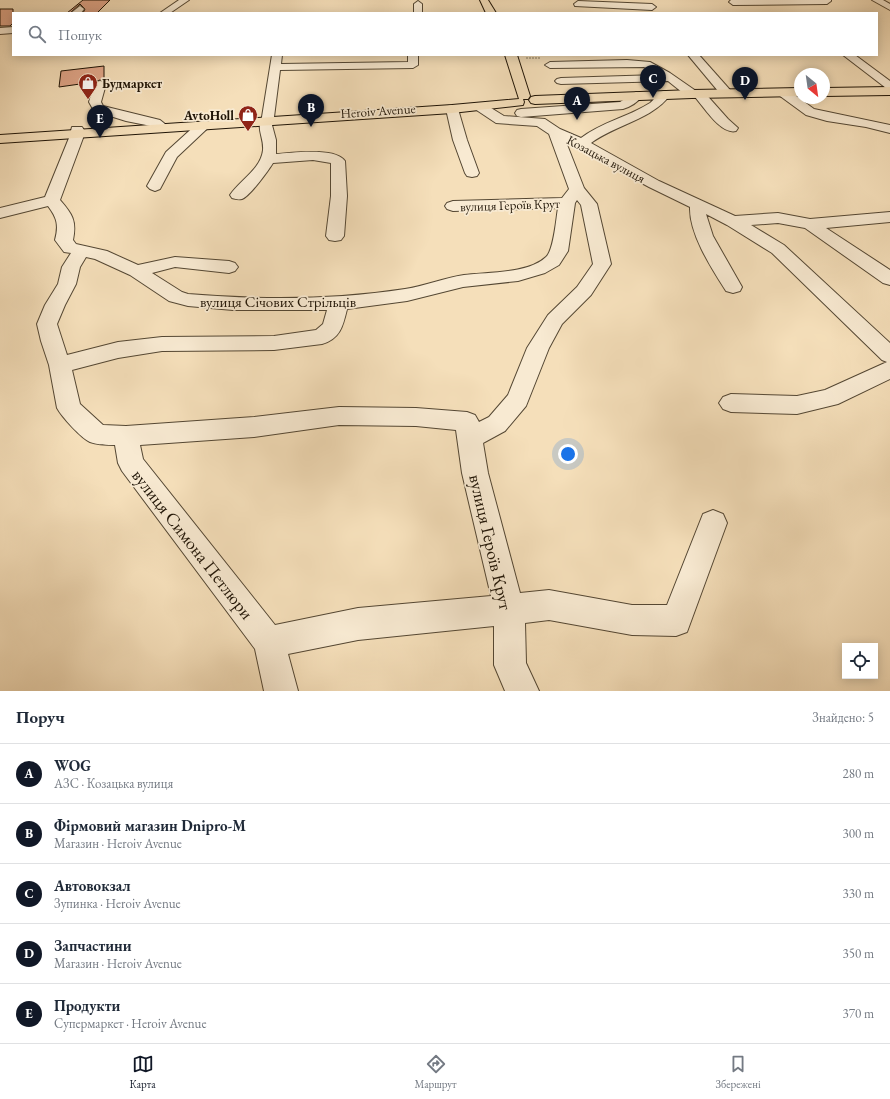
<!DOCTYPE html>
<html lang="uk">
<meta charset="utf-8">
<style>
:root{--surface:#fff;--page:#f6f6f7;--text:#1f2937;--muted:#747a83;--line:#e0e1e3;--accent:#111827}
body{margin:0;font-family:"EB Garamond",serif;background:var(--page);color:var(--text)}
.controls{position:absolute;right:12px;bottom:12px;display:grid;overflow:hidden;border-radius:0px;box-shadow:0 2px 10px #0003}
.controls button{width:36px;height:36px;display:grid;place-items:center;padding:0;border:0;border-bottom:1px solid var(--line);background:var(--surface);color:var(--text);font:20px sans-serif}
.compass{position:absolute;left:794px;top:68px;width:36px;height:36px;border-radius:50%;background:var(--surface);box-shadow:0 2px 10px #0003;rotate:151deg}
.you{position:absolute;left:568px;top:454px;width:14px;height:14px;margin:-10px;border:3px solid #fff;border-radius:50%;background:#1a73e8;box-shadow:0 0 0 6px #1a73e833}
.badge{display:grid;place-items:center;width:26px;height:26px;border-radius:50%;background:var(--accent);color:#fff;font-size:13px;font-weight:700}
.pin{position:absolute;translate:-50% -33px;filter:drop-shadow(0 1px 2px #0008)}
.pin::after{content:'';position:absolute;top:21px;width:14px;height:12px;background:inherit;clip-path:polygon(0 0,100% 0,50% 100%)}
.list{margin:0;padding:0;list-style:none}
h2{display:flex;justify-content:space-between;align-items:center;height:52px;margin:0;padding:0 16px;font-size:17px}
h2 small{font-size:13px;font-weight:400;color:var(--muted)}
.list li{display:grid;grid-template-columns:26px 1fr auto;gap:12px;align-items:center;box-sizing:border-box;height:60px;padding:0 16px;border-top:1px solid var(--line)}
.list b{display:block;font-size:15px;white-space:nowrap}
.list p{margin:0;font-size:13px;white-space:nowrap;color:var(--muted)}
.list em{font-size:13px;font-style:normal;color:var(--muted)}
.icon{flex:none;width:22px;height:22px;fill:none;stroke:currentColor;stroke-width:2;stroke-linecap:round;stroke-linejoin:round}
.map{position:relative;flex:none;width:890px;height:691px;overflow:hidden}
.search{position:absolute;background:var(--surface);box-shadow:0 2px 10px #0003;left:12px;right:12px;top:12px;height:44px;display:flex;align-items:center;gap:10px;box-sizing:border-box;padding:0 14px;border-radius:0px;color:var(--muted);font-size:15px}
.sheet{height:352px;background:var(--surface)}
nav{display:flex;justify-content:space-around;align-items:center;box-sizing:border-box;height:56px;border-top:1px solid var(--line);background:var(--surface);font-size:11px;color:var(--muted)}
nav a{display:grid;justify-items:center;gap:2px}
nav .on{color:var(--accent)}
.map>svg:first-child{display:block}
.building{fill:#dea487;stroke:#1f1406}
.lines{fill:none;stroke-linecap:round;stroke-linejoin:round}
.minor-casing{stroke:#544733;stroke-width:2}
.major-casing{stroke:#1f1406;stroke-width:2}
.path{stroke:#1f1406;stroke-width:1;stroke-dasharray:0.5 1;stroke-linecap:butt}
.minor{fill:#f8ead2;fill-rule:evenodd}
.major{fill:#f5dfba;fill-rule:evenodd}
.labels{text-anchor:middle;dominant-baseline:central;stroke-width:3.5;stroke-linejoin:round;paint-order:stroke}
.far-poi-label{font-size:13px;font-weight:bold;fill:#1f1406;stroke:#f8ead2;text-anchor:start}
.far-street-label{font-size:13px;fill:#1f1406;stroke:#f8ead2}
.street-label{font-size:15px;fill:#1f1406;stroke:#f8ead2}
.near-street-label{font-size:18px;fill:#1f1406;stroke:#f8ead2}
</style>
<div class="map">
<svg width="890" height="691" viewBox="0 0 890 691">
<rect width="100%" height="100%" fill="#f5dfba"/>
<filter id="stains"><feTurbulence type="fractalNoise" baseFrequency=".005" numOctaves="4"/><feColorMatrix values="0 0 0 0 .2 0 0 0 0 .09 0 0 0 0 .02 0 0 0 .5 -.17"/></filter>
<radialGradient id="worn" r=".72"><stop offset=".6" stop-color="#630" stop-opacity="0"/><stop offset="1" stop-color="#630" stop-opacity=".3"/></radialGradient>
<g class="building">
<polygon points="83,0 110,0 97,13 83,13 85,9 80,4 70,13 67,13"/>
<polygon points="0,9 13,9 13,23 10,26 0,26"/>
<polygon points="104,66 104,80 100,80 94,82 59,87 61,71"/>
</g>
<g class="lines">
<g class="minor-casing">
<g id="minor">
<polygon points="179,0 189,0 170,13 160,13"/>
<polygon points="731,0 831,0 831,1 827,4 733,5 729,2"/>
<polygon points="872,0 883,0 890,4 890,10"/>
<polygon points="418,1 422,4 422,13 414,13 414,4"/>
<polygon points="578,1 652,4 656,7 652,10 575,6 574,4"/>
<polygon points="80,6 84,9 81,13 71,13"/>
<polygon points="13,27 13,33 0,34 0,28"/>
<path d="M272 55H282L281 64 408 62V55H418V65L413 68 280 70 274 117 272 125 276 140V154C292 153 335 147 345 161L347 196 344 236 341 240 335 241 329 240 326 236 331 196V163L313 160 273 163C268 171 250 196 242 199 238 200 236 199 232 198L230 195C240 180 261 169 263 150 264 137 256 130 262 117Z"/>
<polygon points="688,55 699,55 731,91 733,94 731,97 723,97"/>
<polygon points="843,55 855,55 890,81 890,89 886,88"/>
<path d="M627 60 650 62 670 73 696 91H703L728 119 738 128 736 131C721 135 704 107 695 97H688L668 81 561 84 557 83 555 81 557 79 561 78 658 75 644 67 550 68 545 65 550 62Z"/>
<polygon points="100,81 104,82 106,84 101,102 103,106 160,120 170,128 168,131 158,131 151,126 126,121 94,111 89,102 94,84 96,82"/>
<polygon points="784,89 788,90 814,109 890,125 890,133 866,127 827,121 806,115 780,96 778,93 780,90"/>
<path d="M664 91 668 92 670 95C653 119 615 125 591 143L659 181 735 216 778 213 810 219 890 212V222L826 228 890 270V285L883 283 805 228 778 223 751 225 784 245 890 343V379L838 404 797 414 731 412 723 409 719 403 723 397 731 394 797 396 825 390 887 362 882 360 772 253 727 225 706 214 713 236 742 287 740 291 733 293 726 291C712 269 689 234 690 207L649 187 566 142 584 188 597 204 611 264 591 295 562 324 549 348 526 406 505 431 483 443 488 473 520 593 549 590 632 605H667L703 514 713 510 723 514 727 523 687 632 676 636 632 635 549 620 525 623 526 663 539 691H505L494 665V626L358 640 288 654 298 691H264L255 649 122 471 118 463 115 445C107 445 98 445 90 442 81 438 62 417 57 408L49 365 41 341 37 324 45 305 58 284 62 267 71 253 64 252 55 240C59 225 57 218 48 206L0 218V208L45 197 69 138 72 127H82L84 130 83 138 60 200C72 214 77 220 73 240L76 244 107 251 138 265 175 257 229 261 235 263 238 267 235 271 229 273 175 267 152 273 182 292 188 294C260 300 334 300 405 289 425 286 444 278 464 275 487 272 528 274 546 257 554 250 556 219 558 208L453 211 447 209 445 206 447 203 453 201 562 198 569 189 549 134 537 126 496 123 475 109 473 106 475 103H483L504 116 545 119 560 129 581 138C602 122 628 117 650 103 655 99 657 93 664 91ZM577 200 581 205 593 264 577 287 548 315 527 348 508 395 489 417 479 422 475 415 467 412 416 408 339 407 254 417 126 426 103 425 80 404 72 370 118 358 162 351 274 350 322 344C340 339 343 326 347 309L407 301 463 287 518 281 545 273 559 265 568 251 575 203ZM86 257 95 259 130 275 169 301 188 306 233 310H327L323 324 316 330 274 336 162 337 118 342 67 355 57 324 65 305 76 284 80 267ZM339 425 416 426 456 430 462 473 491 596 358 608 275 625 143 459 140 445 254 437Z"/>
<path d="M636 92 640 93 642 96C638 102 630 107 623 109L521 117 517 116 515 113 517 110 521 109 620 102Z"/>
<polygon points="452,105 456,106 458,109 467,140 479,173 477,176 472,177 467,176 465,173 453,140 446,109 448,106"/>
<polygon points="204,121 209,122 211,125 177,157 160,189 155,191 150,189 147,186 166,152 199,122"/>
</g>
</g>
<g class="major-casing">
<g id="major">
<polygon points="480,0 488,0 496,13 486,13"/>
<polygon points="505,55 517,55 530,96 528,99 523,99 524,102 523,105 452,113 0,143 0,135 452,105 519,99"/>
<polygon points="890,87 890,95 824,96 824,88"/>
<polygon points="800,88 800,96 692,98 535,104 531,103 529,100 531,97 535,96 692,90"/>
</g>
</g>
<polyline class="path" points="526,58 541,58"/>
<use href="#minor" class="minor"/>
<use href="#major" class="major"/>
</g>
<defs>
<g id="shop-pin" transform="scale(1)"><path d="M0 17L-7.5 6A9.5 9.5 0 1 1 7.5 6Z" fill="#8f2418" stroke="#f8ead2"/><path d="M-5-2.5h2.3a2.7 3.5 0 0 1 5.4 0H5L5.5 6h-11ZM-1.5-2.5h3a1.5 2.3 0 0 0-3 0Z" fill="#fff"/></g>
</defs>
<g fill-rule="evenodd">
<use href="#shop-pin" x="88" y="83"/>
<use href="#shop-pin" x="248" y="115"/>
</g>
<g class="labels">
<g class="far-poi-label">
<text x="102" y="83">Будмаркет</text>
<text x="234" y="115" text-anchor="end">AvtoHoll</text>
</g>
<g class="far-street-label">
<text transform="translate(378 111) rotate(-4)">Heroiv Avenue</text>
<text transform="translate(606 159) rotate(28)">Козацька вулиця</text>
<text transform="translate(510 205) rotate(-2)">вулиця Героїв Крут</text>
</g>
<g class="street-label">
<text x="278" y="301">вулиця Січових Стрільців</text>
</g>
<g class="near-street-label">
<text transform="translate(491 542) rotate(77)">вулиця Героїв Крут</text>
<text transform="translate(193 544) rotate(52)">вулиця Симона Петлюри</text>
</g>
</g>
<rect width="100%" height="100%" filter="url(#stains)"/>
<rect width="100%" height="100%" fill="url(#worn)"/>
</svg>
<div class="controls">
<button><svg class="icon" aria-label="locate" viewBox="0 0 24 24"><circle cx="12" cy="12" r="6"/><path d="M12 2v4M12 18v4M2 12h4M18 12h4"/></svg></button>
</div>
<svg class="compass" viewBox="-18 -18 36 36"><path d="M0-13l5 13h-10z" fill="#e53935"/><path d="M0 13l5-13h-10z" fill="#747a83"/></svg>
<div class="you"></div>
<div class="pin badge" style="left:577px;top:120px">A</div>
<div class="pin badge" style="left:311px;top:127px">B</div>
<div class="pin badge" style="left:653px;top:98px">C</div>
<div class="pin badge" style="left:745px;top:100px">D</div>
<div class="pin badge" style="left:100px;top:138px">E</div>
<div class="search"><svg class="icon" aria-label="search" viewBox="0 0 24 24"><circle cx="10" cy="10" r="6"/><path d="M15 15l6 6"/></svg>Пошук</div>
</div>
<section class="sheet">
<h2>Поруч<small>Знайдено: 5</small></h2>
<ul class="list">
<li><span class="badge">A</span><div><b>WOG</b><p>АЗС · Козацька вулиця</p></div><em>280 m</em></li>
<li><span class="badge">B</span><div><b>Фірмовий магазин Dnipro-M</b><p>Магазин · Heroiv Avenue</p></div><em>300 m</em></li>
<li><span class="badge">C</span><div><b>Автовокзал</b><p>Зупинка · Heroiv Avenue</p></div><em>330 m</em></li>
<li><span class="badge">D</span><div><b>Запчастини</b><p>Магазин · Heroiv Avenue</p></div><em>350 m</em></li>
<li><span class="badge">E</span><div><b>Продукти</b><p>Супермаркет · Heroiv Avenue</p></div><em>370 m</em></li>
</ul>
</section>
<nav>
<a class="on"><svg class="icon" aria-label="map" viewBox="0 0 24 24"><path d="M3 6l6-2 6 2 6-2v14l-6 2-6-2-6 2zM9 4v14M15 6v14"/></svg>Карта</a>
<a><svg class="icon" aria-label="directions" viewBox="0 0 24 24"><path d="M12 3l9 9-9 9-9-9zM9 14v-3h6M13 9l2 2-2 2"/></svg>Маршрут</a>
<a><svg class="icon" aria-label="saved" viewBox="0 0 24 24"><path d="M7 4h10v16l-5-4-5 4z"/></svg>Збережені</a>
</nav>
